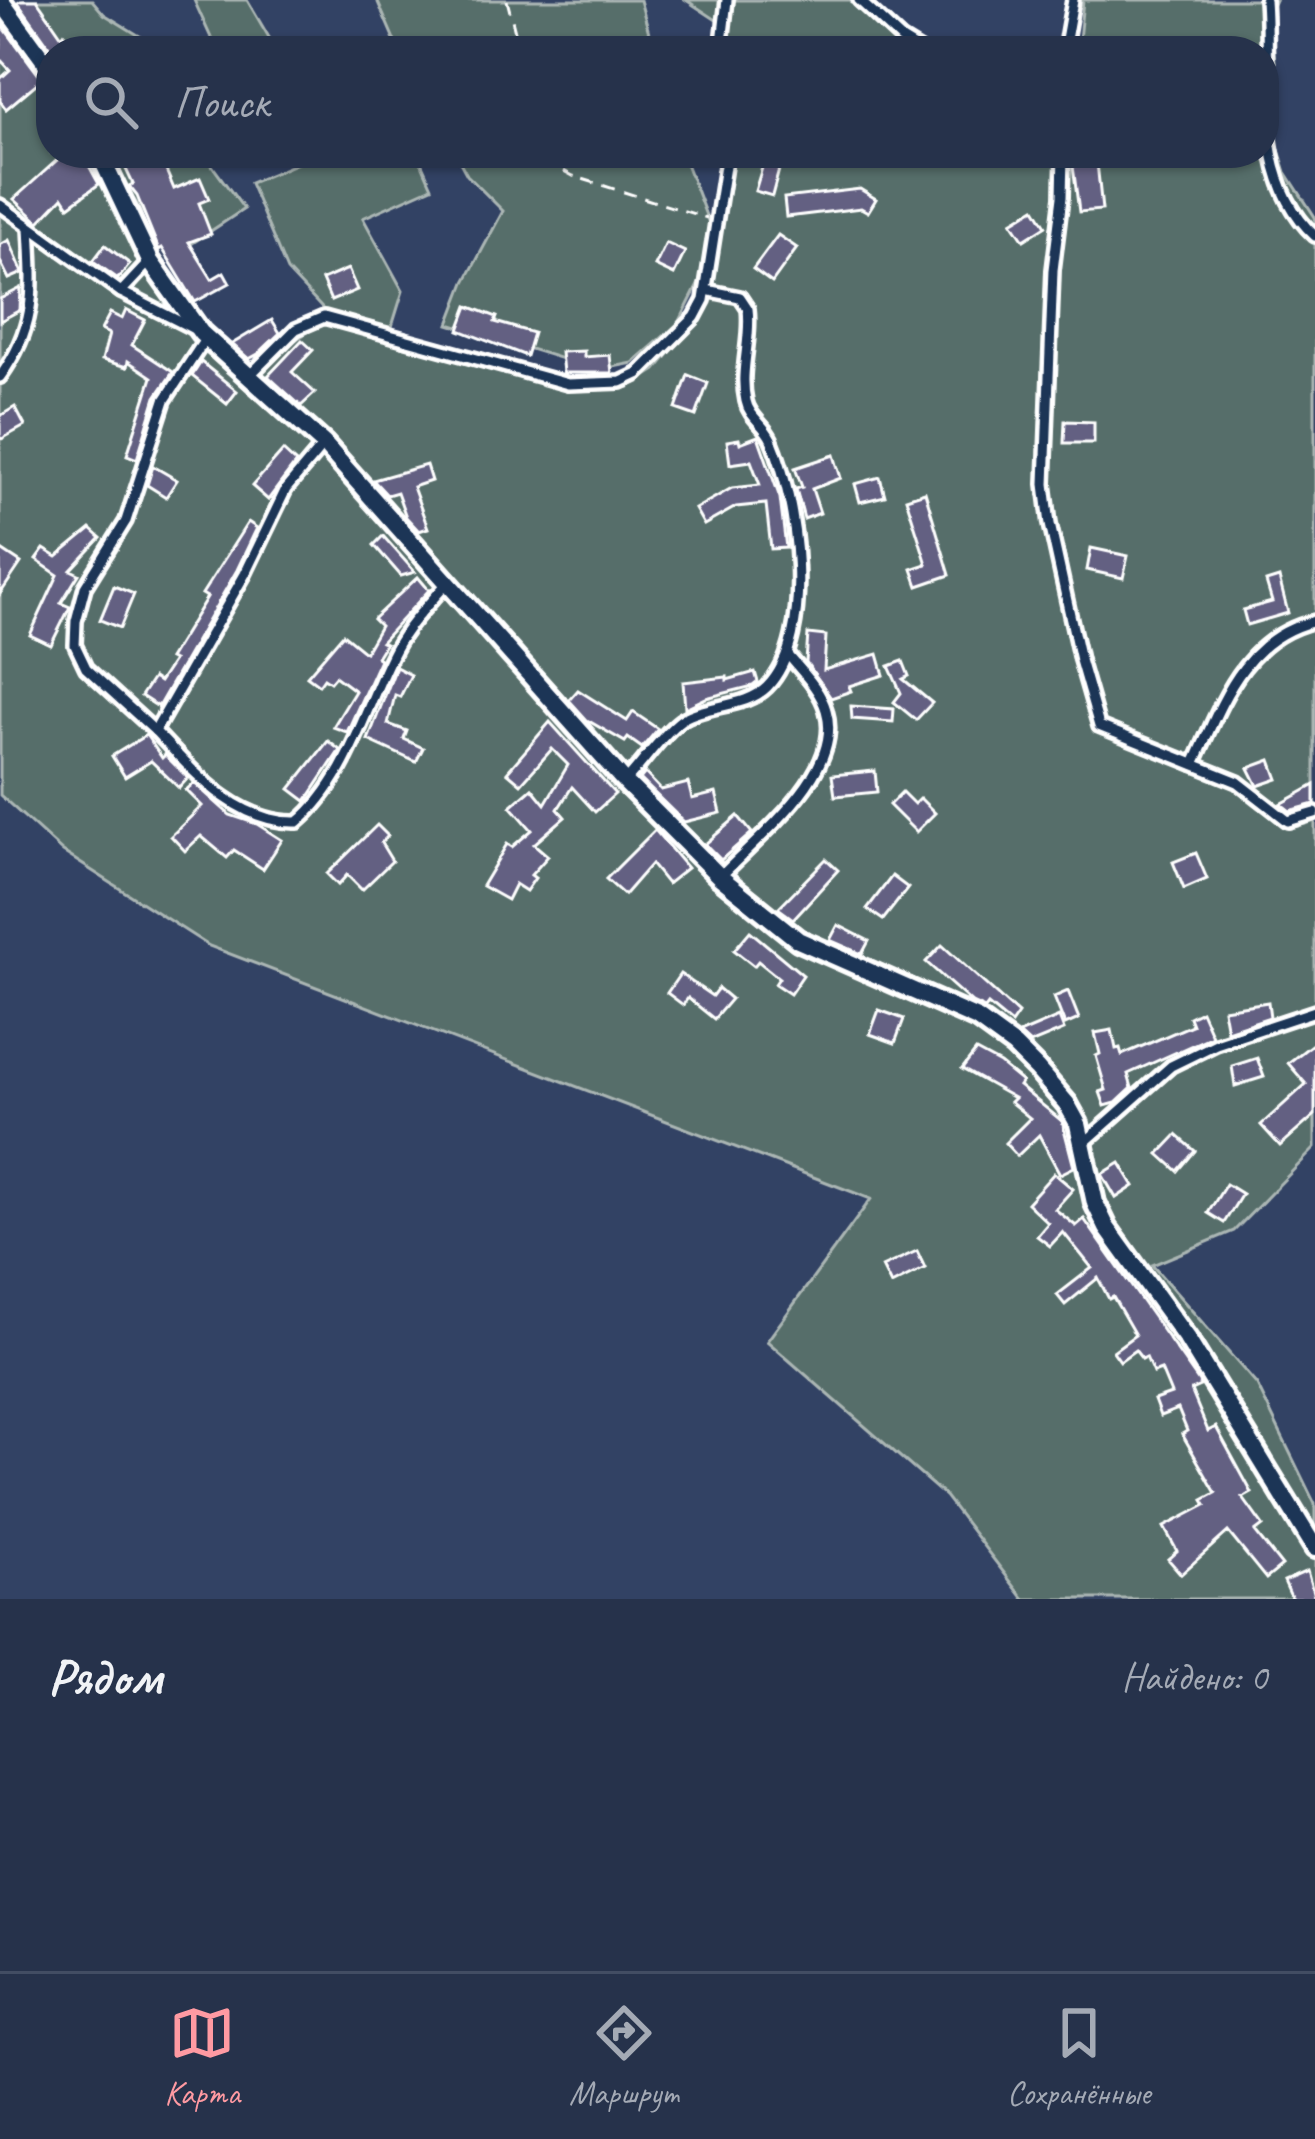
<!DOCTYPE html>
<html lang="ru">
<meta charset="utf-8">
<style>
:root{--surface:#26324b;--page:#323e55;--text:#f1f3f6;--muted:#a4aab5;--line:#424d63;--accent:#ff9aa2}
body{margin:0;font-family:Caveat,sans-serif;background:var(--page);color:var(--text)}
.list{margin:0;padding:0;list-style:none}
h2{display:flex;justify-content:space-between;align-items:center;height:156px;margin:0;padding:0 48px;font-size:51px}
h2 small{font-size:39px;font-weight:400;color:var(--muted)}
.icon{flex:none;width:66px;height:66px;fill:none;stroke:currentColor;stroke-width:2;stroke-linecap:round;stroke-linejoin:round}
.map{position:relative;flex:none;width:1315px;height:1599px;overflow:hidden}
.search{position:absolute;background:var(--surface);box-shadow:0 3px 9px #0004;left:36px;right:36px;top:36px;height:132px;display:flex;align-items:center;gap:30px;box-sizing:border-box;padding:0 42px;border-radius:48px;color:var(--muted);font-size:45px}
.sheet{height:372px;background:var(--surface)}
nav{display:flex;justify-content:space-around;align-items:center;box-sizing:border-box;height:168px;border-top:3px solid var(--line);background:var(--surface);font-size:33px;color:var(--muted)}
nav a{display:grid;justify-items:center;gap:6px}
nav .on{color:var(--accent)}
.map>svg:first-child{display:block}
.green{fill:#576e6a;stroke:#abb6b4;stroke-width:3}
.building{fill:#636182;stroke:#fff;stroke-width:3}
.lines{fill:none;stroke-linecap:round;stroke-linejoin:round}
.lane-casing{stroke:#fff;stroke-width:18}
.street-casing{stroke:#fff;stroke-width:26}
.path{stroke:#fff;stroke-width:3;stroke-dasharray:12 9;stroke-linecap:butt}
.lane{stroke:#1d3557;stroke-width:9}
.street{stroke:#1d3557;stroke-width:16}
</style>
<div class="map">
<svg width="1315" height="1599" viewBox="0 0 1315 1599">
<rect width="100%" height="100%" fill="#324264"/>
<filter id="ink" filterUnits="userSpaceOnUse"><feTurbulence type="fractalNoise" baseFrequency=".00833" numOctaves="2"/><feDisplacementMap in="SourceGraphic" scale="24" xChannelSelector="R" yChannelSelector="G"/><feConvolveMatrix kernelMatrix="1 2 1 2 8 2 1 2 1" color-interpolation-filters="sRGB"/></filter>
<g filter="url(#ink)">
<g class="green">
<polygon points="25,0 92,0 104,14 164,51 57,51"/>
<polygon points="194,0 247,0 277,51 217,51"/>
<polygon points="377,0 640,0 654,51 399,51"/>
<polygon points="686,0 855,0 894,41 924,51 720,51 721,23"/>
<path d="M1083 0H1275L1269 13 1277 76 1272 128 1286 172 1315 217V1148L1234 1231 1152 1265 1257 1385 1315 1504V1599H1024L945 1496 767 1341 871 1199 209 946 63 852 0 795V5L51 74V153H95L170 292 252 382C275 353 299 333 333 320L287 271 250 183 321 153H417L432 187 363 218 403 291 390 333 574 390 629 387 656 370 702 313 714 259 725 153H1264V51H1071L1079 40Z"/>
<polygon points="113,153 203,153 244,209 173,256 128,191"/>
<polygon points="455,153 682,153 710,226 703,275 679,323 633,363 598,370 449,324 465,282 503,211 467,175"/>
</g>
<g class="building">
<polygon points="21,0 37,0 62,36 64,33 79,51 53,51 18,2"/>
<polygon points="2,25 42,79 6,109 0,101 0,79 10,70 0,59"/>
<polygon points="65,153 82,153 99,184 69,206 63,197 39,222 14,199"/>
<polygon points="158,153 166,153 171,165 165,168 174,189 200,178 209,199 199,203 211,234 189,242 212,279 224,272 230,283 195,302 162,248 159,250 137,196 129,186 133,184 125,167"/>
<polygon points="764,161 780,166 772,196 755,191"/>
<polygon points="1097,163 1102,210 1079,212 1073,166"/>
<polygon points="860,189 876,199 868,212 861,208 786,217 784,198"/>
<polygon points="1035,208 1046,226 1024,240 1012,222"/>
<polygon points="778,235 797,248 772,283 753,269"/>
<polygon points="9,240 23,273 9,279 0,261 0,245"/>
<polygon points="666,243 685,252 674,275 655,266"/>
<polygon points="105,245 130,264 118,279 93,261"/>
<polygon points="348,269 357,290 331,301 322,280"/>
<polygon points="21,288 20,310 0,321 0,299"/>
<polygon points="468,306 497,317 495,322 533,333 526,356 459,330"/>
<polygon points="126,310 145,320 132,345 173,372 156,397 137,459 127,455 152,377 128,361 127,367 102,360 109,334 101,330 110,313 122,319"/>
<polygon points="272,320 280,333 258,354 249,359 232,344"/>
<polygon points="302,340 313,350 292,372 315,393 301,406 268,376"/>
<polygon points="584,351 584,357 610,355 612,373 563,373 561,352"/>
<polygon points="201,362 237,391 227,404 192,376"/>
<polygon points="688,375 708,383 696,416 676,409"/>
<polygon points="15,407 25,426 0,440 0,416"/>
<polygon points="1065,421 1094,422 1094,443 1064,443"/>
<polygon points="758,436 780,498 786,548 771,549 766,504 736,507 704,525 695,509 732,488 760,485 751,461 730,464 727,441 739,439 740,443"/>
<polygon points="283,451 296,463 268,500 252,486"/>
<polygon points="834,455 841,478 812,489 820,513 804,519 796,489 802,487 795,468"/>
<polygon points="426,465 431,481 413,487 428,528 419,531 406,517 397,492 387,495 373,480"/>
<polygon points="153,466 177,480 166,497 147,485"/>
<polygon points="880,477 885,496 860,502 855,484"/>
<polygon points="925,492 950,575 918,586 912,569 927,564 906,498"/>
<polygon points="248,522 257,528 237,570 158,707 141,696 153,678 159,682 173,661 169,659 207,597 202,594"/>
<polygon points="91,529 101,538 71,570 79,574 61,603 70,607 51,645 30,635 58,575 36,560 44,549 57,557"/>
<polygon points="383,536 415,572 401,576 374,545"/>
<polygon points="1091,548 1128,556 1123,578 1087,570"/>
<polygon points="0,549 21,563 0,594"/>
<polygon points="418,577 429,590 381,642 385,644 377,657 380,659 347,732 333,727 355,691 335,676 330,682 324,678 319,685 307,676 343,634 365,652 380,626 373,619"/>
<polygon points="1279,578 1288,613 1247,625 1243,610 1272,602 1266,582"/>
<polygon points="114,586 134,594 120,628 100,620"/>
<polygon points="808,634 826,636 824,670 878,654 884,675 849,686 851,691 831,698 806,662"/>
<polygon points="903,661 909,676 903,679 932,703 916,720 894,702 901,693 889,666"/>
<polygon points="396,667 411,675 400,697 395,695 388,724 407,731 404,739 423,748 416,762 368,740"/>
<polygon points="755,672 758,682 753,686 706,698 685,708 683,682 727,677 727,680"/>
<polygon points="578,690 627,721 633,712 658,729 642,748 628,738 625,742 587,720 569,700"/>
<polygon points="851,706 894,709 893,722 852,719"/>
<polygon points="550,722 615,794 595,812 572,787 558,809 565,817 534,844 548,856 531,875 535,878 526,891 515,884 507,900 482,886 507,844 512,847 532,830 511,806 532,788 545,804 568,765 552,749 521,784 507,772"/>
<polygon points="146,735 162,758 165,755 188,778 179,788 151,761 125,777 112,756"/>
<polygon points="328,741 340,750 306,801 290,789"/>
<polygon points="1271,760 1278,779 1258,786 1249,768"/>
<polygon points="875,771 877,792 835,796 832,775"/>
<polygon points="645,773 661,790 688,783 692,799 716,793 721,813 684,822 640,779"/>
<polygon points="194,783 230,815 257,824 282,840 263,869 234,850 227,858 201,836 185,851 171,836 202,806 186,790"/>
<polygon points="1315,785 1315,804 1290,811 1281,804"/>
<polygon points="902,792 914,804 920,798 935,813 916,832 889,805"/>
<polygon points="738,816 752,833 721,860 705,844"/>
<polygon points="377,825 388,836 381,843 392,861 362,890 347,875 338,885 327,874"/>
<polygon points="655,830 687,868 667,884 651,864 624,895 606,879"/>
<polygon points="1196,853 1207,879 1184,889 1173,862"/>
<polygon points="826,859 838,870 793,919 778,908"/>
<polygon points="892,876 908,888 883,920 867,909"/>
<polygon points="838,925 869,941 862,954 830,940"/>
<polygon points="750,931 803,975 790,994 775,984 779,978 758,961 754,966 734,950"/>
<polygon points="942,945 1018,1014 1011,1024 988,1005 985,1009 972,1003 926,962"/>
<polygon points="680,974 712,996 718,988 731,999 714,1019 688,998 683,1005 667,993"/>
<polygon points="1068,991 1079,1019 1065,1025 1054,997"/>
<polygon points="1268,1002 1270,1017 1227,1031 1223,1009"/>
<polygon points="879,1010 904,1019 895,1043 870,1034"/>
<polygon points="1201,1011 1212,1036 1128,1074 1132,1088 1116,1103 1105,1106 1100,1092 1106,1090 1096,1056 1100,1054 1095,1033 1112,1030 1116,1049 1120,1048 1122,1055 1192,1025 1189,1017"/>
<polygon points="1059,1017 1064,1030 1030,1044 1019,1034"/>
<polygon points="1315,1042 1315,1115 1280,1146 1261,1125 1306,1084 1288,1063"/>
<polygon points="976,1051 1000,1064 1022,1082 1019,1086 1062,1121 1074,1167 1060,1174 1039,1135 1017,1156 1005,1143 1030,1118 1010,1102 1014,1098 962,1069"/>
<polygon points="1257,1058 1264,1077 1235,1086 1232,1066"/>
<polygon points="1177,1135 1195,1151 1178,1171 1159,1154"/>
<polygon points="1120,1163 1134,1186 1116,1198 1102,1174"/>
<polygon points="1054,1173 1073,1189 1055,1209 1076,1226 1084,1219 1199,1382 1200,1386 1191,1390 1208,1431 1216,1427 1252,1493 1243,1498 1263,1526 1255,1532 1282,1566 1266,1579 1228,1532 1181,1574 1168,1559 1177,1551 1164,1527 1206,1505 1203,1500 1216,1493 1182,1434 1187,1431 1178,1409 1160,1416 1154,1400 1171,1394 1161,1370 1153,1373 1146,1357 1142,1359 1135,1350 1120,1361 1113,1351 1135,1335 1113,1297 1109,1299 1098,1278 1065,1305 1057,1295 1092,1268 1063,1232 1050,1246 1037,1236 1048,1223 1027,1203"/>
<polygon points="1226,1184 1242,1194 1224,1223 1208,1213"/>
<polygon points="917,1251 925,1268 891,1285 882,1267"/>
<polygon points="1307,1571 1315,1599 1292,1599 1284,1581"/>
</g>
<g class="lines">
<g class="lane-casing">
<g id="lane">
<polyline points="859,0 902,40 920,51"/>
<path d="M1265 0C1271 77 1251 177 1315 236"/>
<polyline points="721,51 727,0"/>
<polyline points="1064,51 1073,0"/>
<polyline points="1063,153 1062,197 1053,270 1045,484 1050,524 1080,660 1099,726 1238,782 1288,821 1315,813"/>
<polyline points="0,205 121,292 192,328"/>
<polyline points="121,292 150,261"/>
<path d="M0 377C38 324 33 289 30 227"/>
<polyline points="248,377 296,329 324,317 568,384 621,382 638,374 695,317 704,300 727,153"/>
<path d="M324 444 286 489 245 574 155 731C193 771 237 824 298 822 349 779 365 706 395 649 408 624 430 603 448 582"/>
<polyline points="155,731 86,668 75,645 76,621 85,587 126,521 165,400 206,338"/>
<path d="M1194 764C1222 703 1243 638 1315 621"/>
<path d="M625 782C643 763 661 735 681 720 706 704 746 708 767 687 817 635 797 500 771 439 764 424 749 417 746 401 739 371 752 339 748 309L740 297 706 290"/>
<path d="M720 877C758 837 845 771 826 710 820 689 802 672 789 656"/>
<polyline points="1084,1143 1171,1066 1216,1044 1315,1011"/>
</g>
</g>
<g class="street-casing">
<g id="street">
<polyline points="0,0 51,70"/>
<polyline points="99,153 150,261 201,333 324,444 625,782 720,877 798,940 977,1019 1014,1046 1037,1069 1067,1104 1078,1124 1095,1203 1107,1228 1187,1339 1315,1548"/>
</g>
</g>
<g class="path">
<polyline points="507,0 520,51"/>
<polyline points="554,153 562,170 573,176 707,218"/>
</g>
<use href="#lane" class="lane"/>
<use href="#street" class="street"/>
</g>
</g>
</svg>
<div class="search"><svg class="icon" aria-label="search" viewBox="0 0 24 24"><circle cx="10" cy="10" r="6"/><path d="M15 15l6 6"/></svg>Поиск</div>
</div>
<section class="sheet">
<h2>Рядом<small>Найдено: 0</small></h2>
<ul class="list">
</ul>
</section>
<nav>
<a class="on"><svg class="icon" aria-label="map" viewBox="0 0 24 24"><path d="M3 6l6-2 6 2 6-2v14l-6 2-6-2-6 2zM9 4v14M15 6v14"/></svg>Карта</a>
<a><svg class="icon" aria-label="directions" viewBox="0 0 24 24"><path d="M12 3l9 9-9 9-9-9zM9 14v-3h6M13 9l2 2-2 2"/></svg>Маршрут</a>
<a><svg class="icon" aria-label="saved" viewBox="0 0 24 24"><path d="M7 4h10v16l-5-4-5 4z"/></svg>Сохранённые</a>
</nav>
